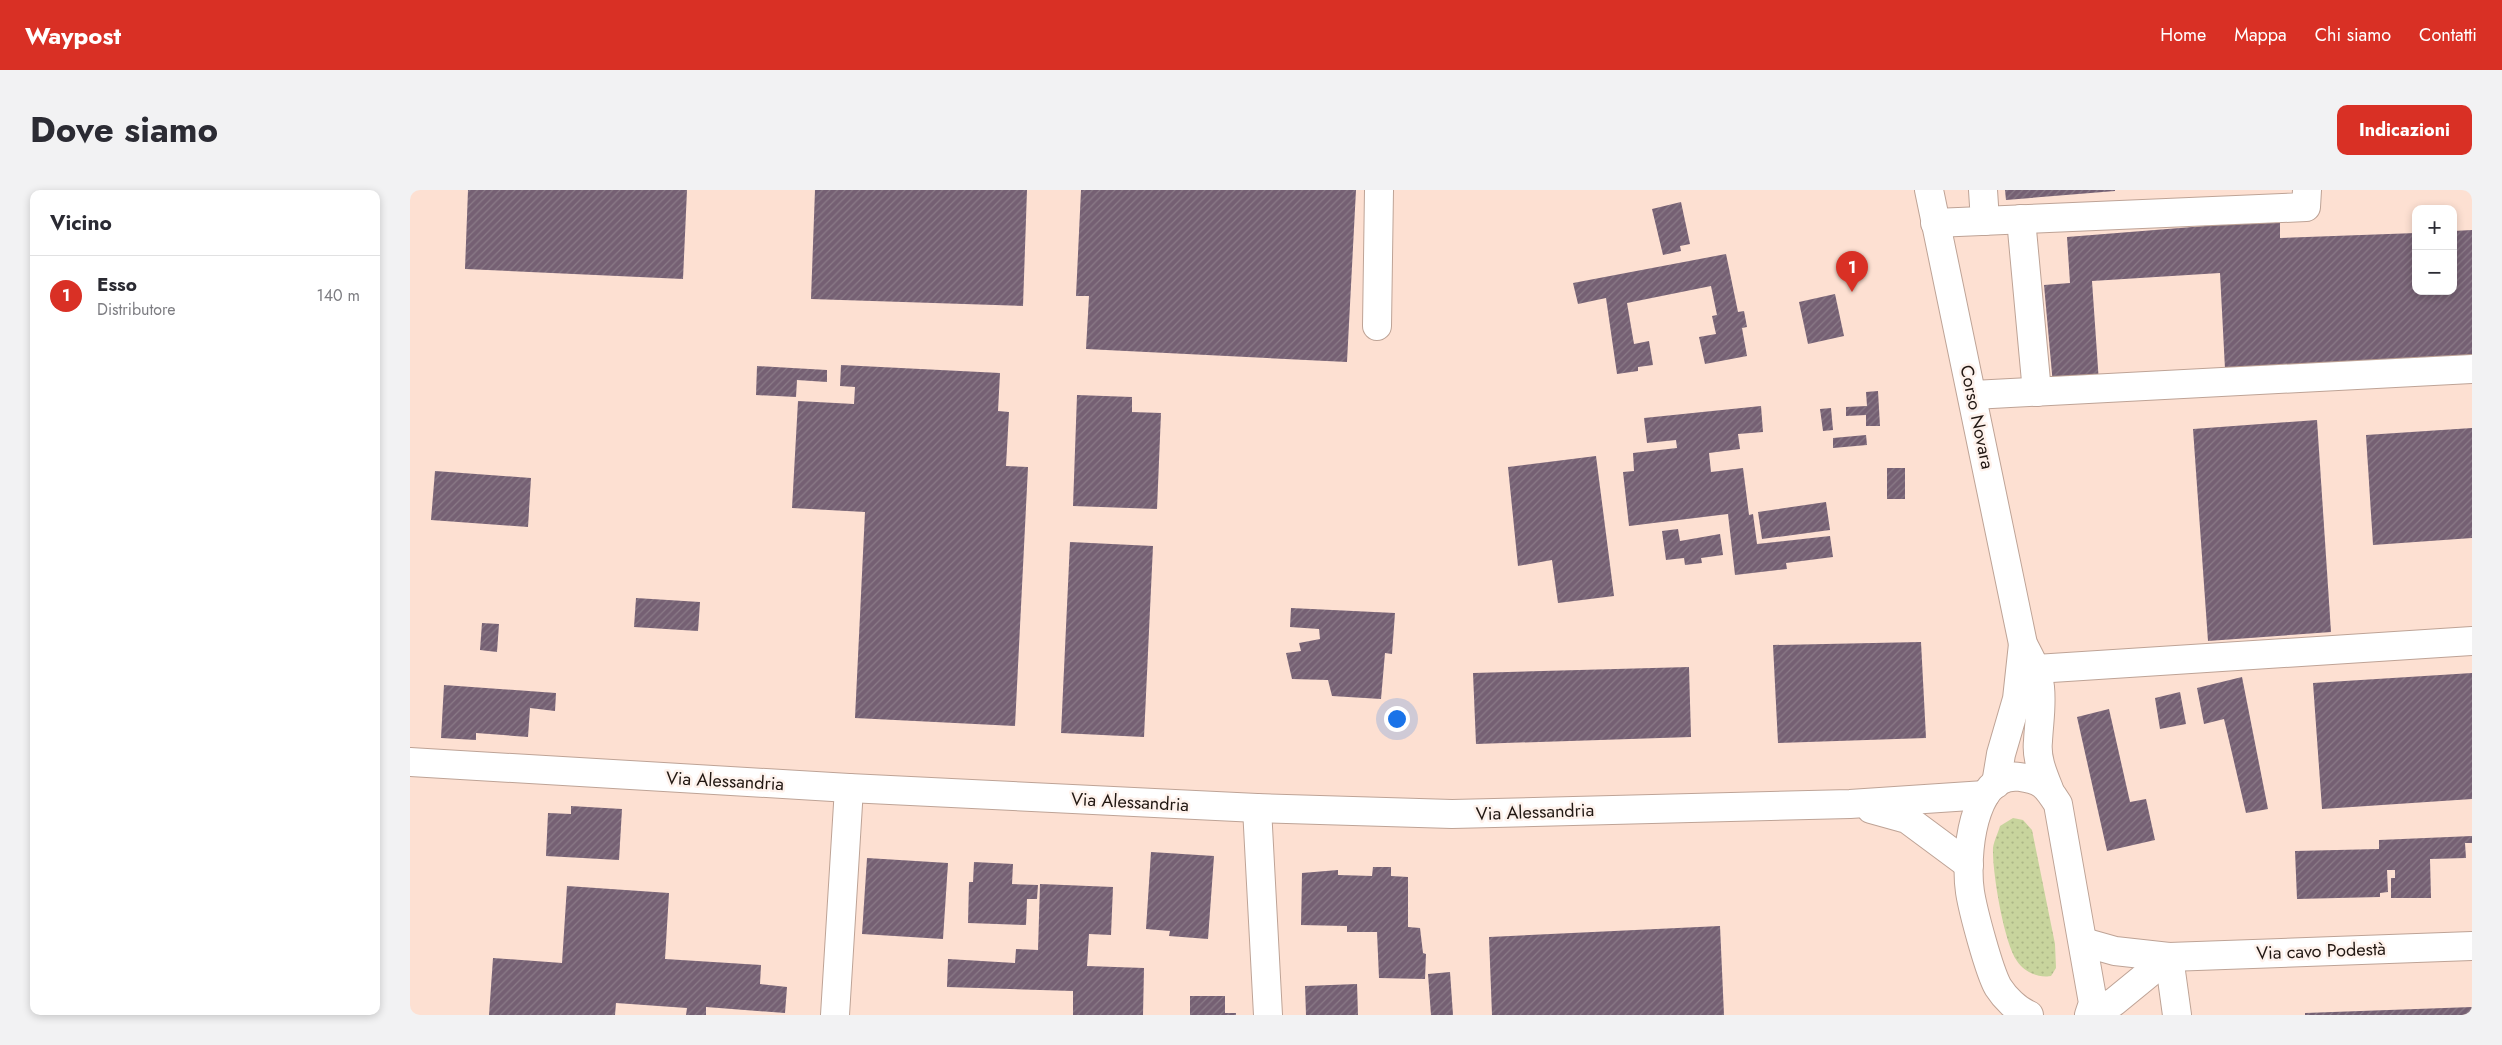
<!DOCTYPE html>
<html lang="it">
<meta charset="utf-8">
<style>
:root{--surface:#fff;--page:#f2f2f3;--text:#2b2b33;--muted:#7c7c81;--line:#e1e1e2;--accent:#d93025}
body{margin:0;font-family:Jost,sans-serif;background:var(--page);color:var(--text)}
.controls{position:absolute;right:15px;top:15px;display:grid;overflow:hidden;border-radius:10px;box-shadow:0 2px 8px #0003}
.controls button{width:45px;height:45px;display:grid;place-items:center;padding:0;border:0;border-bottom:1px solid var(--line);background:var(--surface);color:var(--text);font:25px sans-serif}
.you{position:absolute;left:986px;top:528px;width:18px;height:18px;margin:-12px;border:4px solid #fff;border-radius:50%;background:#1a73e8;box-shadow:0 0 0 8px #1a73e833}
.badge{display:grid;place-items:center;width:32px;height:32px;border-radius:50%;background:var(--accent);color:#fff;font-size:16px;font-weight:700}
.pin{position:absolute;translate:-50% -41px;filter:drop-shadow(0 1px 2px #0008)}
.pin::after{content:'';position:absolute;top:26px;width:18px;height:15px;background:inherit;clip-path:polygon(0 0,100% 0,50% 100%)}
.list{margin:0;padding:0;list-style:none}
h2{display:flex;justify-content:space-between;align-items:center;height:65px;margin:0;padding:0 20px;font-size:21px}
h2 small{font-size:16px;font-weight:400;color:var(--muted)}
.list li{display:grid;grid-template-columns:32px 1fr auto;gap:15px;align-items:center;box-sizing:border-box;height:80px;padding:0 20px;border-top:1px solid var(--line)}
.list b{display:block;font-size:19px;white-space:nowrap}
.list p{margin:0;font-size:16px;white-space:nowrap;color:var(--muted)}
.list em{font-size:16px;font-style:normal;color:var(--muted)}
.map{position:relative;flex:none;width:2062px;height:825px;overflow:hidden;border-radius:10px}
header{display:flex;align-items:center;gap:30px;box-sizing:border-box;height:70px;padding:0 25px;background:var(--accent);color:#fff}
header strong{font-size:24px}
nav{display:flex;gap:28px;margin-inline-start:auto;font-size:18px}
.intro{display:flex;align-items:center;justify-content:space-between;box-sizing:border-box;height:120px;padding:0 30px}
h1{margin:0;font-size:35px}
.button{padding:12px 22px;border-radius:10px;background:var(--accent);color:#fff;font-size:18px;font-weight:700}
main{display:flex;gap:30px;padding:0 30px}
aside{flex:1;background:var(--surface);border-radius:10px;box-shadow:0 2px 8px #0003}
.map>svg:first-child{display:block}
.grass{fill:url(#grass-dots)}
.building{fill:url(#building-hatch)}
.lines{fill:none;stroke-linecap:round;stroke-linejoin:round}
.minor-casing{stroke:#bea396;stroke-width:30}
.major-casing{stroke:#bea396;stroke-width:30}
.minor{stroke:#fff;stroke-width:28}
.major{stroke:#fff;stroke-width:28}
.labels{text-anchor:middle;dominant-baseline:central;stroke-width:5;stroke-linejoin:round;paint-order:stroke}
.street-label{font-size:18px;fill:#221813;stroke:#fef2ec}
</style>
<header>
<strong>Waypost</strong>
<nav><a>Home</a><a>Mappa</a><a>Chi siamo</a><a>Contatti</a></nav>
</header>
<div class="intro"><h1>Dove siamo</h1><a class="button">Indicazioni</a></div>
<main>
<aside>
<h2>Vicino<small></small></h2>
<ul class="list">
<li><span class="badge">1</span><div><b>Esso</b><p>Distributore</p></div><em>140 m</em></li>
</ul>
</aside>
<div class="map">
<svg width="2062" height="825" viewBox="0 0 2062 825">
<defs>
<pattern id="grass-dots" width="8" height="8" patternUnits="userSpaceOnUse" patternTransform="scale(1.25)"><rect width="8" height="8" fill="#c8d49d"/><path d="M2 2h.1M6 6h.1" fill="none" stroke="#acb586" stroke-width="1.8" stroke-linecap="round"/></pattern>
<pattern id="building-hatch" width="6" height="6" patternUnits="userSpaceOnUse" patternTransform="scale(1.25)"><rect width="6" height="6" fill="#756073"/><path d="M-1 1l2-2M0 6l6-6M5 7l2-2" fill="none" stroke="#8b7b88"/></pattern>
</defs>
<rect width="100%" height="100%" fill="#fde0d2"/>
<path class="grass" d="M1603 628 1613 630 1622 640 1645 754 1646 778 1641 786C1628 788 1614 782 1607 771 1594 753 1582 681 1583 658 1584 651 1588 643 1590 636Z"/>
<g class="building">
<polygon points="58,0 277,0 273,89 55,79"/>
<polygon points="405,0 617,0 613,116 401,109"/>
<polygon points="671,0 946,0 937,172 676,159 679,106 666,106"/>
<polygon points="1595,0 1705,0 1705,1 1596,10"/>
<polygon points="1271,12 1280,54 1270,56 1271,61 1253,65 1242,19"/>
<polygon points="1870,30 1870,48 2006,43 2006,101 2043,101 2043,41 2062,40 2062,167 1815,179 1810,83 1682,91 1689,193 1643,195 1634,95 1660,93 1657,47"/>
<polygon points="1316,64 1328,122 1334,121 1337,137 1332,138 1337,166 1295,174 1289,147 1306,144 1302,126 1307,125 1301,96 1217,113 1224,154 1239,151 1243,175 1228,177 1228,181 1207,184 1196,108 1168,114 1163,93"/>
<polygon points="1425,104 1434,146 1398,154 1389,112"/>
<polygon points="431,175 590,183 588,221 599,222 596,276 618,277 605,536 445,528 455,322 382,318 388,211 444,214 445,197 430,196"/>
<polygon points="347,176 417,180 417,192 387,190 386,207 346,205"/>
<polygon points="1468,201 1470,236 1456,236 1456,225 1436,226 1436,217 1457,216 1456,202"/>
<polygon points="667,205 722,207 722,222 751,223 747,319 663,316"/>
<polygon points="1351,216 1353,242 1328,244 1330,259 1299,263 1301,282 1333,278 1339,325 1343,324 1347,354 1420,346 1423,367 1376,373 1377,379 1325,385 1318,324 1219,336 1213,282 1224,281 1223,263 1267,258 1266,250 1237,253 1234,228"/>
<polygon points="1421,218 1423,240 1413,241 1410,219"/>
<polygon points="1907,230 1921,442 1798,451 1783,239"/>
<polygon points="2062,238 2062,348 1963,355 1956,245"/>
<polygon points="1456,245 1457,255 1423,258 1423,248"/>
<polygon points="1186,266 1204,406 1148,413 1142,370 1108,376 1098,277"/>
<rect x="1477" y="278" width="18" height="31"/>
<polygon points="25,281 121,288 118,337 21,330"/>
<polygon points="1416,312 1420,340 1352,349 1348,322"/>
<polygon points="1268,339 1270,351 1310,344 1313,365 1291,368 1292,373 1275,375 1274,368 1256,370 1252,341"/>
<polygon points="660,352 743,356 734,547 651,543"/>
<polygon points="226,408 290,412 288,441 224,437"/>
<polygon points="881,418 985,423 982,464 975,463 971,509 922,506 918,490 882,489 876,463 891,461 889,453 910,449 909,439 880,437"/>
<polygon points="72,433 89,434 87,462 70,460"/>
<polygon points="1511,452 1516,548 1368,553 1363,455"/>
<polygon points="1279,477 1281,547 1066,554 1063,483"/>
<polygon points="2062,483 2062,609 1912,619 1903,493"/>
<polygon points="1832,487 1858,619 1836,623 1814,529 1794,534 1787,498"/>
<polygon points="34,495 146,503 145,521 120,518 118,547 66,543 66,550 31,548"/>
<polygon points="1770,502 1776,534 1750,539 1745,508"/>
<polygon points="1699,519 1720,612 1736,609 1745,650 1697,661 1667,527"/>
<polygon points="161,616 212,619 209,670 136,666 138,623 161,624"/>
<polygon points="2062,646 2062,653 2055,653 2056,668 2020,669 2021,708 1981,708 1981,688 1985,688 1985,680 1977,680 1978,702 1970,703 1970,707 1887,709 1885,661 1969,659 1969,650"/>
<polygon points="741,662 804,666 798,749 759,746 760,741 736,739"/>
<polygon points="457,668 538,673 533,749 452,744"/>
<polygon points="564,672 603,674 602,694 628,695 627,709 617,709 616,735 558,733 559,692 563,692"/>
<polygon points="963,677 981,677 981,686 998,687 998,737 1010,738 1013,763 1016,764 1015,789 969,788 967,742 937,742 937,736 891,735 892,683 928,680 928,685 962,686"/>
<polygon points="630,694 703,697 701,745 679,744 677,776 734,778 733,825 663,825 663,801 537,797 538,769 605,773 606,759 628,760"/>
<polygon points="157,696 259,703 255,769 351,775 350,794 377,797 375,823 296,817 296,825 276,825 277,818 206,813 205,825 79,825 83,768 152,773"/>
<polygon points="1310,736 1314,825 1082,825 1079,747"/>
<polygon points="1040,782 1043,825 1021,825 1018,784"/>
<polygon points="947,794 948,825 896,825 895,796"/>
<polygon points="780,806 815,806 815,823 826,823 826,825 780,825"/>
<polygon points="2062,817 2062,825 1895,825 1895,823"/>
</g>
<g class="lines">
<g class="minor-casing">
<g id="minor">
<polyline points="1573,0 1575,31"/>
<polyline points="1611,29 1627,202"/>
<polyline points="1525,33 1896,17 1897,0"/>
<polyline points="967,136 969,0"/>
<polyline points="1563,205 2062,179"/>
<polyline points="1626,479 2062,451"/>
<polyline points="0,572 439,598 847,618 1042,624 1440,614 1575,605"/>
<polyline points="847,618 858,825"/>
<polyline points="1461,619 1497,629 1559,675"/>
<polyline points="1673,752 1705,761 1759,767 2062,756"/>
<polyline points="1759,767 1767,825"/>
<polyline points="1681,824 1704,812 1759,767"/>
<polyline points="425,825 439,598"/>
</g>
</g>
<g class="major-casing">
<g id="major">
<path d="M1519 0 1613 454C1620 468 1628 481 1630 497 1632 516 1629 532 1628 551 1626 568 1633 584 1639 599"/>
<polyline points="1586,594 1591,564 1607,509 1613,454"/>
<path d="M1619 825C1607 820 1595 808 1588 797 1579 781 1563 721 1560 702 1555 670 1561 580 1610 587 1632 590 1636 595 1648 614L1683 813 1679 825"/>
</g>
</g>
<use href="#minor" class="minor"/>
<use href="#major" class="major"/>
</g>
<g class="labels">
<g class="street-label">
<text transform="translate(1567 227) rotate(78)">Corso Novara</text>
<text transform="translate(315 591) rotate(3)">Via Alessandria</text>
<text transform="translate(720 612) rotate(3)">Via Alessandria</text>
<text transform="translate(1125 622) rotate(-2)">Via Alessandria</text>
<text transform="translate(1911 761) rotate(-2)">Via cavo Podestà</text>
</g>
</g>
</svg>
<div class="controls">
<button>+</button>
<button>−</button>
</div>
<div class="you"></div>
<div class="pin badge" style="left:1442px;top:102px">1</div>
</div>
</main>
